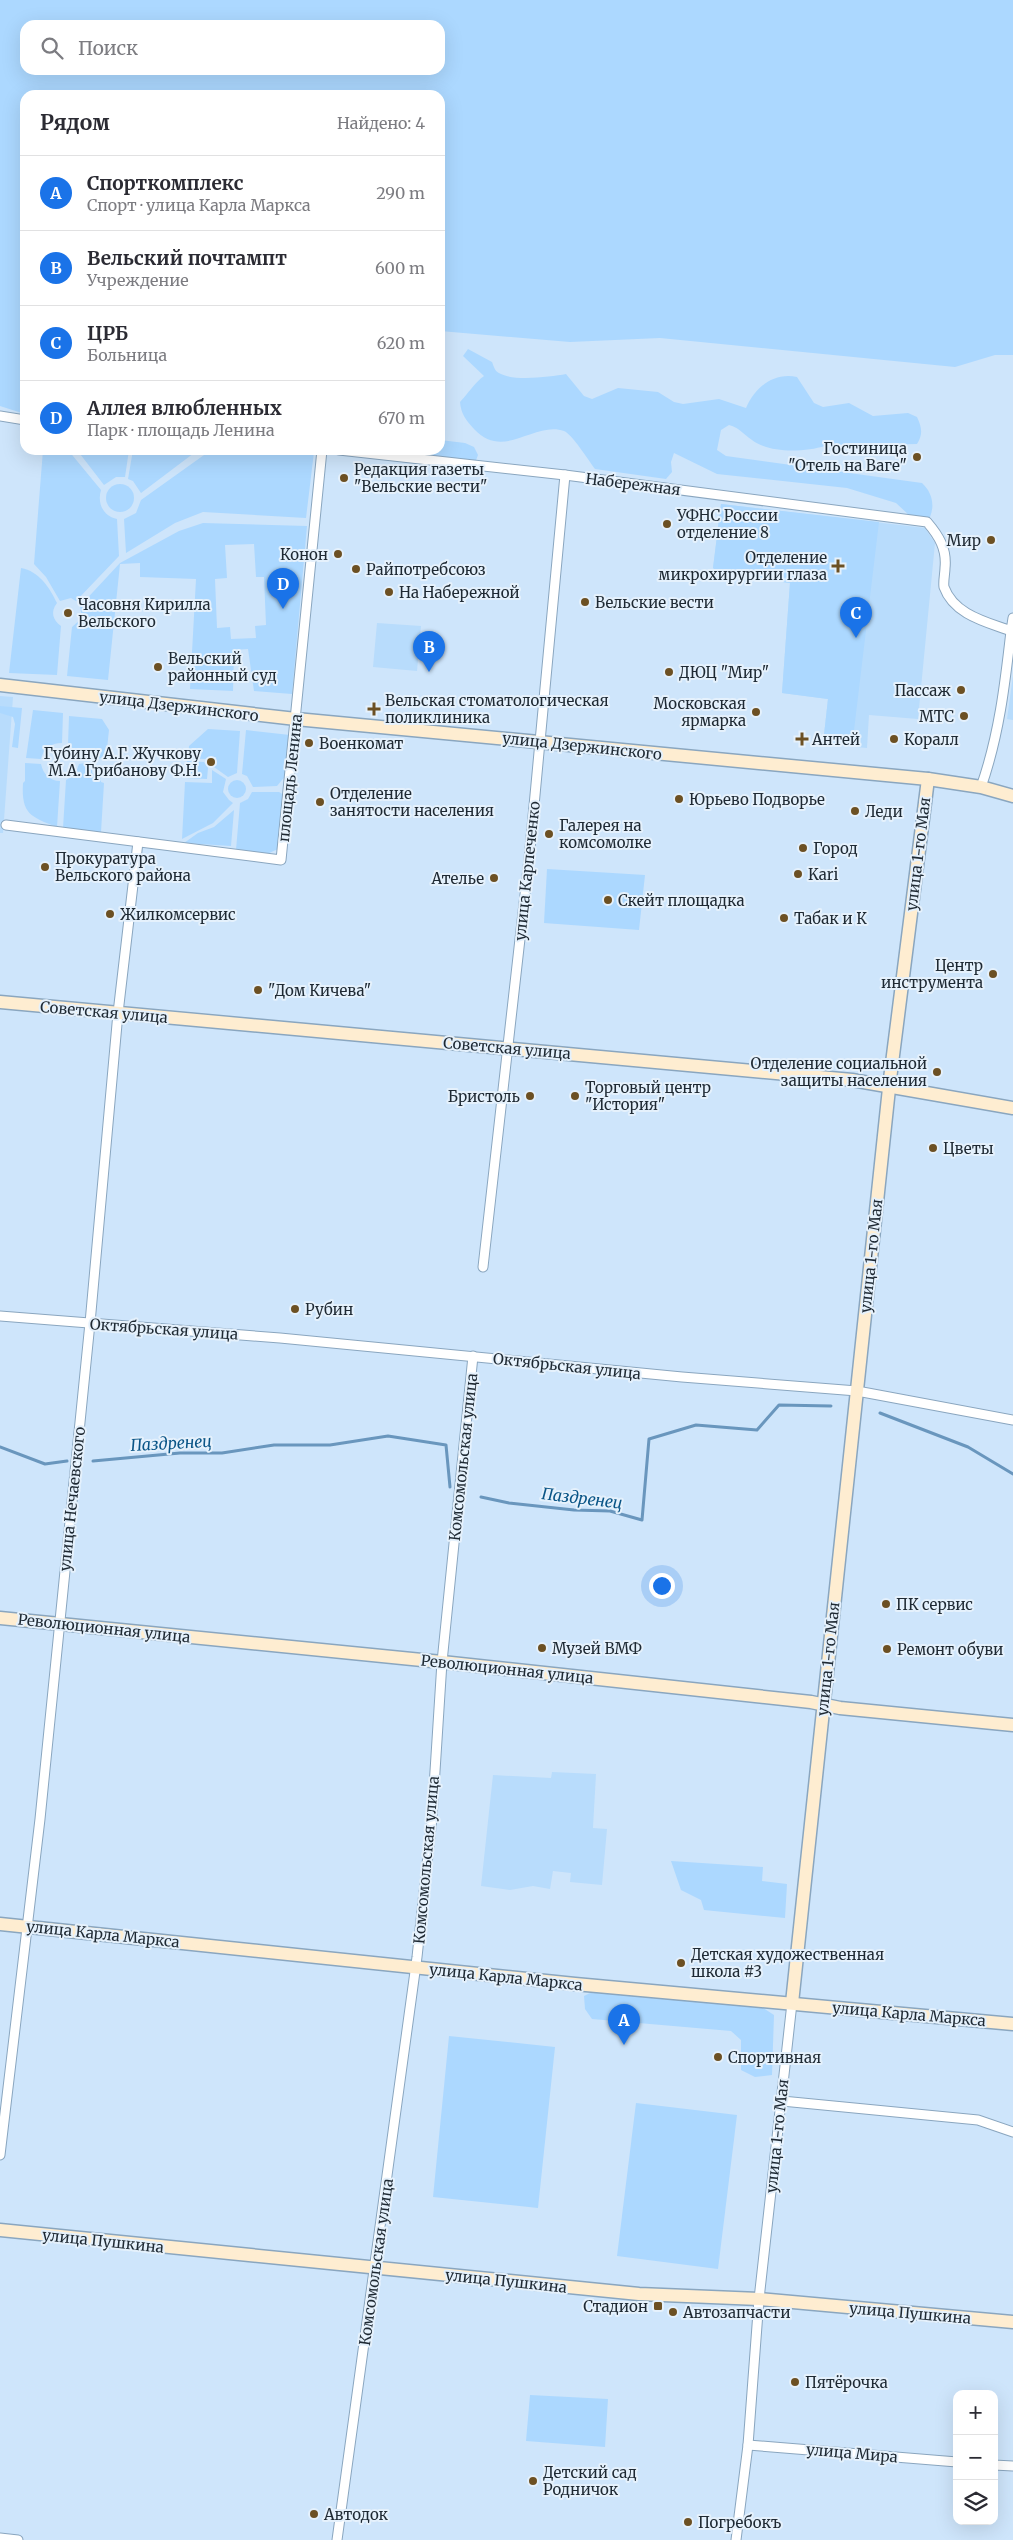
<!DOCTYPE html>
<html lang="ru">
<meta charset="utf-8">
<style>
:root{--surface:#fff;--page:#f7f7f7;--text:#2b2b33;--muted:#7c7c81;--line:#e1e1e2;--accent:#1a73e8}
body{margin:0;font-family:Merriweather,serif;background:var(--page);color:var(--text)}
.controls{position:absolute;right:15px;bottom:15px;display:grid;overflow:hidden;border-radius:10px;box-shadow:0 5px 20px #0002}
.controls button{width:45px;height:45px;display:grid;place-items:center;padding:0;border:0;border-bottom:1px solid var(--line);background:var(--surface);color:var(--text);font:25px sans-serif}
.you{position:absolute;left:661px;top:1585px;width:18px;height:18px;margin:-12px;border:4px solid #fff;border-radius:50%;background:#1a73e8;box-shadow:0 0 0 8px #1a73e833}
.badge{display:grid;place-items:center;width:32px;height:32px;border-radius:50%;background:var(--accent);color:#fff;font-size:16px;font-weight:700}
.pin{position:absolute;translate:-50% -41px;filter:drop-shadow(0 1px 2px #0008)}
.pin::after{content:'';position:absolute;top:26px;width:18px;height:15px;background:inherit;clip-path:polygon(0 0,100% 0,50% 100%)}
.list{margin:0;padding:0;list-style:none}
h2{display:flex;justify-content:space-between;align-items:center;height:65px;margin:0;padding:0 20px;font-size:21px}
h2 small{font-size:16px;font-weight:400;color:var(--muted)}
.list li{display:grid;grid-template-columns:32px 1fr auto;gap:15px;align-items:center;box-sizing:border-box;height:75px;padding:0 20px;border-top:1px solid var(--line)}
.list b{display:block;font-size:19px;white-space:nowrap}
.list p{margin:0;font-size:16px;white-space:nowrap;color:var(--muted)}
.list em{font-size:16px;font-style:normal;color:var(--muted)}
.icon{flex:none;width:28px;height:28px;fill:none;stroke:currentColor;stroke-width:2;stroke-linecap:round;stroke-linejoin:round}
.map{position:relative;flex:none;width:1013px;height:2540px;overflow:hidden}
.search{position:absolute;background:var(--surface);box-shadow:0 5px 20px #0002;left:20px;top:20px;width:425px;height:55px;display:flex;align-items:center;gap:12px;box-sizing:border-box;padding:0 18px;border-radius:15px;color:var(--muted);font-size:19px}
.panel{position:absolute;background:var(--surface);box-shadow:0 5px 20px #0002;left:20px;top:90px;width:425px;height:365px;border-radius:15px}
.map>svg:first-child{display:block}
.built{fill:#b8dcfc}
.green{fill:#acd8ff;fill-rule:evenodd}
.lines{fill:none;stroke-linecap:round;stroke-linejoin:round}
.stream{stroke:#6996bd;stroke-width:3}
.street-casing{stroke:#8aa6bf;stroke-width:11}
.secondary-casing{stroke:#8aa6bf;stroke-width:15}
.street{stroke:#fff;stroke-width:9}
.secondary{stroke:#feedd1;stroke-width:12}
.poi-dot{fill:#6c5023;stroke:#e5f1fc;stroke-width:2}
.labels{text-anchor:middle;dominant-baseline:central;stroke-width:4;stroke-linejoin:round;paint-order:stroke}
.poi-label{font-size:15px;fill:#1e2933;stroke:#e5f1fc;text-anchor:start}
.street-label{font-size:15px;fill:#1e2933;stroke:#e5f1fc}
.water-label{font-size:16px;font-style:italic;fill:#0a5587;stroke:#e5f1fc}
</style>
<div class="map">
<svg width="1013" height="2540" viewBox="0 0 1013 2540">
<rect width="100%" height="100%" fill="#cee5fb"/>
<g class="built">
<polygon points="721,504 925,528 935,543 918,719 869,715 867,748 823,744 828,699 782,693 790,583 721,574 713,568"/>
<polygon points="377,623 421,626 417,671 373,667"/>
<polygon points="1013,675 1013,720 1007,719"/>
<polygon points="0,696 13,697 3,833 0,833"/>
<polygon points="552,1772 596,1774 593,1828 607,1829 602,1885 570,1882 571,1873 553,1871 550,1889 533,1886 510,1890 481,1886 493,1775 551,1778"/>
</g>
<g class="green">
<path d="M0 0H1013V355H995L955 367 660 338 570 342 440 331V95H25V414L0 406ZM25 25H440V70H25Z"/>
<path d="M468 349 492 362C494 367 495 372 501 374 514 381 551 377 566 374L584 396 592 399 618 388 658 392 674 402 683 404 719 399 746 408C755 387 774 372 797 377L814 403 823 407 849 403 873 416 908 413 917 417C922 428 923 434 917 444L825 446C805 452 770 454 752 440 743 434 740 428 729 425L721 430 717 450 726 456 922 483C932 492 935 505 930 517L920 519 910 516 896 503 847 488 717 474 674 453 671 462 672 472 666 479 595 469C589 461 572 434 564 431 534 421 504 461 474 429 466 420 461 414 460 402 468 394 474 383 484 376L463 356Z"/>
<polygon points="440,440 465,443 474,447 478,455 475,463 449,466 434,455 407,450 440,450"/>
<path d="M43 450H68L101 490C97 503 103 516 117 519L119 556 76 601 71 598 60 601 46 577 34 564Z"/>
<polygon points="77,450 129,450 125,477 116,477 104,485"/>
<polygon points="133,450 198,450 141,493 133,481 128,479"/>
<polygon points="211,450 314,452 306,518 203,512 175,523 126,553 124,519 136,513 141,500"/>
<circle cx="120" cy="498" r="14"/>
<polygon points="721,504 879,522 852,747 823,744 828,699 782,693 790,583 721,574 713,568"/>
<path d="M203 523 307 526 292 694 254 691 248 649 234 650 233 691 190 689 196 579 140 577V563L120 564 108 680 67 676 72 627 82 618 80 606 120 563 179 531ZM254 544 256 577H264L266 625 255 626 256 638 231 639 230 627 217 628 215 579 227 578 225 545Z"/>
<path d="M21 568C39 571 50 588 57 603 50 612 53 620 61 626L57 675 9 673Z"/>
<polygon points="0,706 22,708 18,748 12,747 15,724 13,717 0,713"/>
<path d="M33 710 63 713 62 743C51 743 43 749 41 759L26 758Z"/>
<polygon points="69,716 102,719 109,730 106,758 79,759 77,752 68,744"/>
<polygon points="208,729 240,731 237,773 228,777 214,767 217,765 216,757 209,757 205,759 188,758 189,746"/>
<polygon points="246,730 290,735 287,774 277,786 253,787 247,776 242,774"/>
<polygon points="187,761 204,762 208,768 207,779 186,778"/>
<polygon points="92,762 92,773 101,774 101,782 104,783 101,832 63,828 66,780 75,775 79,764"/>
<path d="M25 763 41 764C43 774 50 781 60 781L57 827C31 817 21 814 23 783L25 781Z"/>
<polygon points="212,770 226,779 223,792 229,800 233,803 213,823 182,839 185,782 212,783"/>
<circle cx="237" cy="789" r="9"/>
<polygon points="252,792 279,792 284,795 278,849 267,854 236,850 240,803 248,799"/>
<polygon points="234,810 231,846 184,843 198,833 214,827"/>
<polygon points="547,869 645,875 639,930 544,923"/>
<polygon points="671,1861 763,1867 762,1881 787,1884 785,1918 704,1910 701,1900 681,1890"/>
<polygon points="592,1992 760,2006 774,2015 772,2075 755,2077 741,2070 741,2040 731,2031 592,2019 585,2009 584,1996"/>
<polygon points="449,2036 555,2047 538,2208 433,2197"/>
<polygon points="636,2103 737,2115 718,2269 617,2256"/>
<polygon points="530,2395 608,2399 605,2447 526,2441"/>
</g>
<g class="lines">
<g class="stream">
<polyline points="880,1413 968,1447 1013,1474"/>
<polyline points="0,1447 45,1464 67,1461"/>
<polyline points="93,1461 180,1453 222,1453 274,1445 330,1445 388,1436 446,1445 450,1487"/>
<polyline points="481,1497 509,1503 574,1510 610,1511 642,1520 649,1439 696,1425 757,1430 779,1405 831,1406"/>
</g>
<g class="street-casing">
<g id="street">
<polyline points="0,416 25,420"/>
<path d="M339 450 565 475 927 522C939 536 947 549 945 568 945 573 943 582 944 587 954 615 987 622 1011 631L1013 618"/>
<path d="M981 787C999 736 1005 684 1011 631L1013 630"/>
<polyline points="6,825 281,860 322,450"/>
<polyline points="483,1267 529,859 565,475"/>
<polyline points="0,1316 280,1338 682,1377 857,1391 1013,1420"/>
<polyline points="782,2101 978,2120 1013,2132"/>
<polyline points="0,2155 40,1819 90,1323 118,1013 138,842"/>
<polyline points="748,2445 957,2462"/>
<polyline points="994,2465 1013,2466"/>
<polyline points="0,2538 18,2540"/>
<polyline points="337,2540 417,1957 432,1818 442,1662 473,1356"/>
<polyline points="736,2540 748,2445 759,2299 792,2003"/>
</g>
</g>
<g class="secondary-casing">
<g id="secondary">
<polyline points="0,685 296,719 928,779 981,787 1013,796"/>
<polyline points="0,1002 852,1080 1013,1108"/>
<polyline points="0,1618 442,1662 811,1702 840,1708 1013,1725"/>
<polyline points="0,1924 575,1984 1013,2024"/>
<polyline points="792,2003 890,1079 928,779"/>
<polyline points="0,2230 639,2294 759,2299 1013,2322"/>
</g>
</g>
<use href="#street" class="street"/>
<use href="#secondary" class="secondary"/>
</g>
<g class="poi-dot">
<circle cx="917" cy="457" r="5"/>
<circle cx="344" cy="478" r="5"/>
<circle cx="667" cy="524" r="5"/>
<circle cx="991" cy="540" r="5"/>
<circle cx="338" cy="554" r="5"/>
<path d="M835.5 558.5h5v5h5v5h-5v5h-5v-5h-5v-5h5z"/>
<circle cx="356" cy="569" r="5"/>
<circle cx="389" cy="592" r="5"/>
<circle cx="585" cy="602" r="5"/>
<circle cx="68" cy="613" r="5"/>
<circle cx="158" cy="667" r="5"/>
<circle cx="669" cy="672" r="5"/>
<circle cx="961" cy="690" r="5"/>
<path d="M371.5 701.5h5v5h5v5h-5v5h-5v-5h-5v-5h5z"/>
<circle cx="756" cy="712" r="5"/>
<circle cx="964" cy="716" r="5"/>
<path d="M799.5 731.5h5v5h5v5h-5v5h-5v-5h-5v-5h5z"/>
<circle cx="894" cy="739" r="5"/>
<circle cx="309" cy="743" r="5"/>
<circle cx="211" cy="762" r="5"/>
<circle cx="679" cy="799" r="5"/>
<circle cx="320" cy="802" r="5"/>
<circle cx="855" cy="811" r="5"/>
<circle cx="549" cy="834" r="5"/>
<circle cx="803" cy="848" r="5"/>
<circle cx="45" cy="867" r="5"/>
<circle cx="798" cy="874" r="5"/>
<circle cx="494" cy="878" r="5"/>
<circle cx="608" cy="900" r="5"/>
<circle cx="110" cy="914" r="5"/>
<circle cx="784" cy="918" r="5"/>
<circle cx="993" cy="974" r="5"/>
<circle cx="258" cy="990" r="5"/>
<circle cx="937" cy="1072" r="5"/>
<circle cx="530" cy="1096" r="5"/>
<circle cx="575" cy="1096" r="5"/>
<circle cx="933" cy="1148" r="5"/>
<circle cx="295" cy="1309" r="5"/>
<circle cx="886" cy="1604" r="5"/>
<circle cx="542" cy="1648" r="5"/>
<circle cx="887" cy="1649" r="5"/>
<circle cx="681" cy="1963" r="5"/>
<circle cx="718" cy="2057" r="5"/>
<rect x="653" y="2301" width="10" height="10" rx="2.5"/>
<circle cx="673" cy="2312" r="5"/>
<circle cx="795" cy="2382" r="5"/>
<circle cx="533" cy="2481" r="5"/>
<circle cx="314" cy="2514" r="5"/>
<circle cx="688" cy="2522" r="5"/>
</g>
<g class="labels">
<g class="poi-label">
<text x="907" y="448" text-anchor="end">Гостиница<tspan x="907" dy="17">"Отель на Ваге"</tspan></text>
<text x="354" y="469">Редакция газеты<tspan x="354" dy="17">"Вельские вести"</tspan></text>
<text x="677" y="515">УФНС России<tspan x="677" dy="17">отделение 8</tspan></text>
<text x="981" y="540" text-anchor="end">Мир</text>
<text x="328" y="554" text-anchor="end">Конон</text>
<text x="827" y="557" text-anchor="end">Отделение<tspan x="827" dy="17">микрохирургии глаза</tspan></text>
<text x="366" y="569">Райпотребсоюз</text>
<text x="399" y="592">На Набережной</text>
<text x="595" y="602">Вельские вести</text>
<text x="78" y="604">Часовня Кирилла<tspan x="78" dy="17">Вельского</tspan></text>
<text x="168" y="658">Вельский<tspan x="168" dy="17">районный суд</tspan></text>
<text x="679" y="672">ДЮЦ "Мир"</text>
<text x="951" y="690" text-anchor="end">Пассаж</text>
<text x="385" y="700">Вельская стоматологическая<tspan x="385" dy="17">поликлиника</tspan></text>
<text x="746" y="703" text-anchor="end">Московская<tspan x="746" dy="17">ярмарка</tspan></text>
<text x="954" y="716" text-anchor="end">МТС</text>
<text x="812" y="739">Антей</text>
<text x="904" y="739">Коралл</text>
<text x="319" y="743">Военкомат</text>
<text x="201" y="753" text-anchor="end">Губину А.Г. Жучкову<tspan x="201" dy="17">М.А. Грибанову Ф.Н.</tspan></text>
<text x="330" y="793">Отделение<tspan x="330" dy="17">занятости населения</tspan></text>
<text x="689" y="799">Юрьево Подворье</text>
<text x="865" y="811">Леди</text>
<text x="559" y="825">Галерея на<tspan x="559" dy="17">комсомолке</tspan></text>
<text x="813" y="848">Город</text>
<text x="55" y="858">Прокуратура<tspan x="55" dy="17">Вельского района</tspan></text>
<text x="808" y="874">Kari</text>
<text x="484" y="878" text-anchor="end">Ателье</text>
<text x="618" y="900">Скейт площадка</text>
<text x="120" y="914">Жилкомсервис</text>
<text x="794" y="918">Табак и К</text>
<text x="983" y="965" text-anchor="end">Центр<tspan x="983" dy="17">инструмента</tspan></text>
<text x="268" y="990">"Дом Кичева"</text>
<text x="927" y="1063" text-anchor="end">Отделение социальной<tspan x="927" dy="17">защиты населения</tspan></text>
<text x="585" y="1087">Торговый центр<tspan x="585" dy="17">"История"</tspan></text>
<text x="520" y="1096" text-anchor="end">Бристоль</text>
<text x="943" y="1148">Цветы</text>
<text x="305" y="1309">Рубин</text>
<text x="896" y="1604">ПК сервис</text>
<text x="552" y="1648">Музей ВМФ</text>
<text x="897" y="1649">Ремонт обуви</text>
<text x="691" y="1954">Детская художественная<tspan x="691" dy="17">школа #3</tspan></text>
<text x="728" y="2057">Спортивная</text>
<text x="648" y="2306" text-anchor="end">Стадион</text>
<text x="683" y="2312">Автозапчасти</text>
<text x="805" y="2382">Пятёрочка</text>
<text x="543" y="2472">Детский сад<tspan x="543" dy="17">Родничок</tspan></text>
<text x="324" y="2514">Автодок</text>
<text x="698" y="2522">Погребокъ</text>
</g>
<g class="street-label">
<text transform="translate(633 484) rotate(7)">Набережная</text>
<text transform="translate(179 706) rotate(7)">улица Дзержинского</text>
<text transform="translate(582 746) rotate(6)">улица Дзержинского</text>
<text transform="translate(290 778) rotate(-84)">площадь Ленина</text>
<text transform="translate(918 854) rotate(-83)">улица 1-го Мая</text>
<text transform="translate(527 871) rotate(-84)">улица Карпеченко</text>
<text transform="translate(104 1012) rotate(5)">Советская улица</text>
<text transform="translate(507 1048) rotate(5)">Советская улица</text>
<text transform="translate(871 1256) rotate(-84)">улица 1-го Мая</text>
<text transform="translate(164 1329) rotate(4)">Октябрьская улица</text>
<text transform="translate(567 1366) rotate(6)">Октябрьская улица</text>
<text transform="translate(463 1457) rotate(-84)">Комсомольская улица</text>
<text transform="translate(72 1499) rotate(-84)">улица Нечаевского</text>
<text transform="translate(104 1628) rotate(6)">Революционная улица</text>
<text transform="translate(828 1659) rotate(-84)">улица 1-го Мая</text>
<text transform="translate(507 1669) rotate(6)">Революционная улица</text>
<text transform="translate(426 1860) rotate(-85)">Комсомольская улица</text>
<text transform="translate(103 1934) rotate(6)">улица Карла Маркса</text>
<text transform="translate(506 1977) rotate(6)">улица Карла Маркса</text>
<text transform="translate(909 2014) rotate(5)">улица Карла Маркса</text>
<text transform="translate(777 2136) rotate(-84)">улица 1-го Мая</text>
<text transform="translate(103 2241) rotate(6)">улица Пушкина</text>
<text transform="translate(376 2262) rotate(-82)">Комсомольская улица</text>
<text transform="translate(506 2281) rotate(6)">улица Пушкина</text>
<text transform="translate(910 2313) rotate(5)">улица Пушкина</text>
<text transform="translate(852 2453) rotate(5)">улица Мира</text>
</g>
<g class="water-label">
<text transform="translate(171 1443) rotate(-3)">Паздренец</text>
<text transform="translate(582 1498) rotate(7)">Паздренец</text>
</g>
</g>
</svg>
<div class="controls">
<button>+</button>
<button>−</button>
<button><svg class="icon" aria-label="layers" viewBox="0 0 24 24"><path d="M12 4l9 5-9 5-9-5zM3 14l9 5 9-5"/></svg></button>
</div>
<div class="you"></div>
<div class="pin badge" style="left:624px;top:2045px">A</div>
<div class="pin badge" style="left:429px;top:672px">B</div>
<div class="pin badge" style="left:856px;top:638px">C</div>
<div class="pin badge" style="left:283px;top:609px">D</div>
<div class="search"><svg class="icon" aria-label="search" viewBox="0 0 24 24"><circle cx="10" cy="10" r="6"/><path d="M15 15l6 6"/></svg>Поиск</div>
<section class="panel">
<h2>Рядом<small>Найдено: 4</small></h2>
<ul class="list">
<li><span class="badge">A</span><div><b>Спорткомплекс</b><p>Спорт · улица Карла Маркса</p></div><em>290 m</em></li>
<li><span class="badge">B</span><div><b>Вельский почтампт</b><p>Учреждение</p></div><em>600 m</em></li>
<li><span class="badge">C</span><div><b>ЦРБ</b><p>Больница</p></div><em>620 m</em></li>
<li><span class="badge">D</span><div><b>Аллея влюбленных</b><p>Парк · площадь Ленина</p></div><em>670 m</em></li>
</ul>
</section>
</div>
